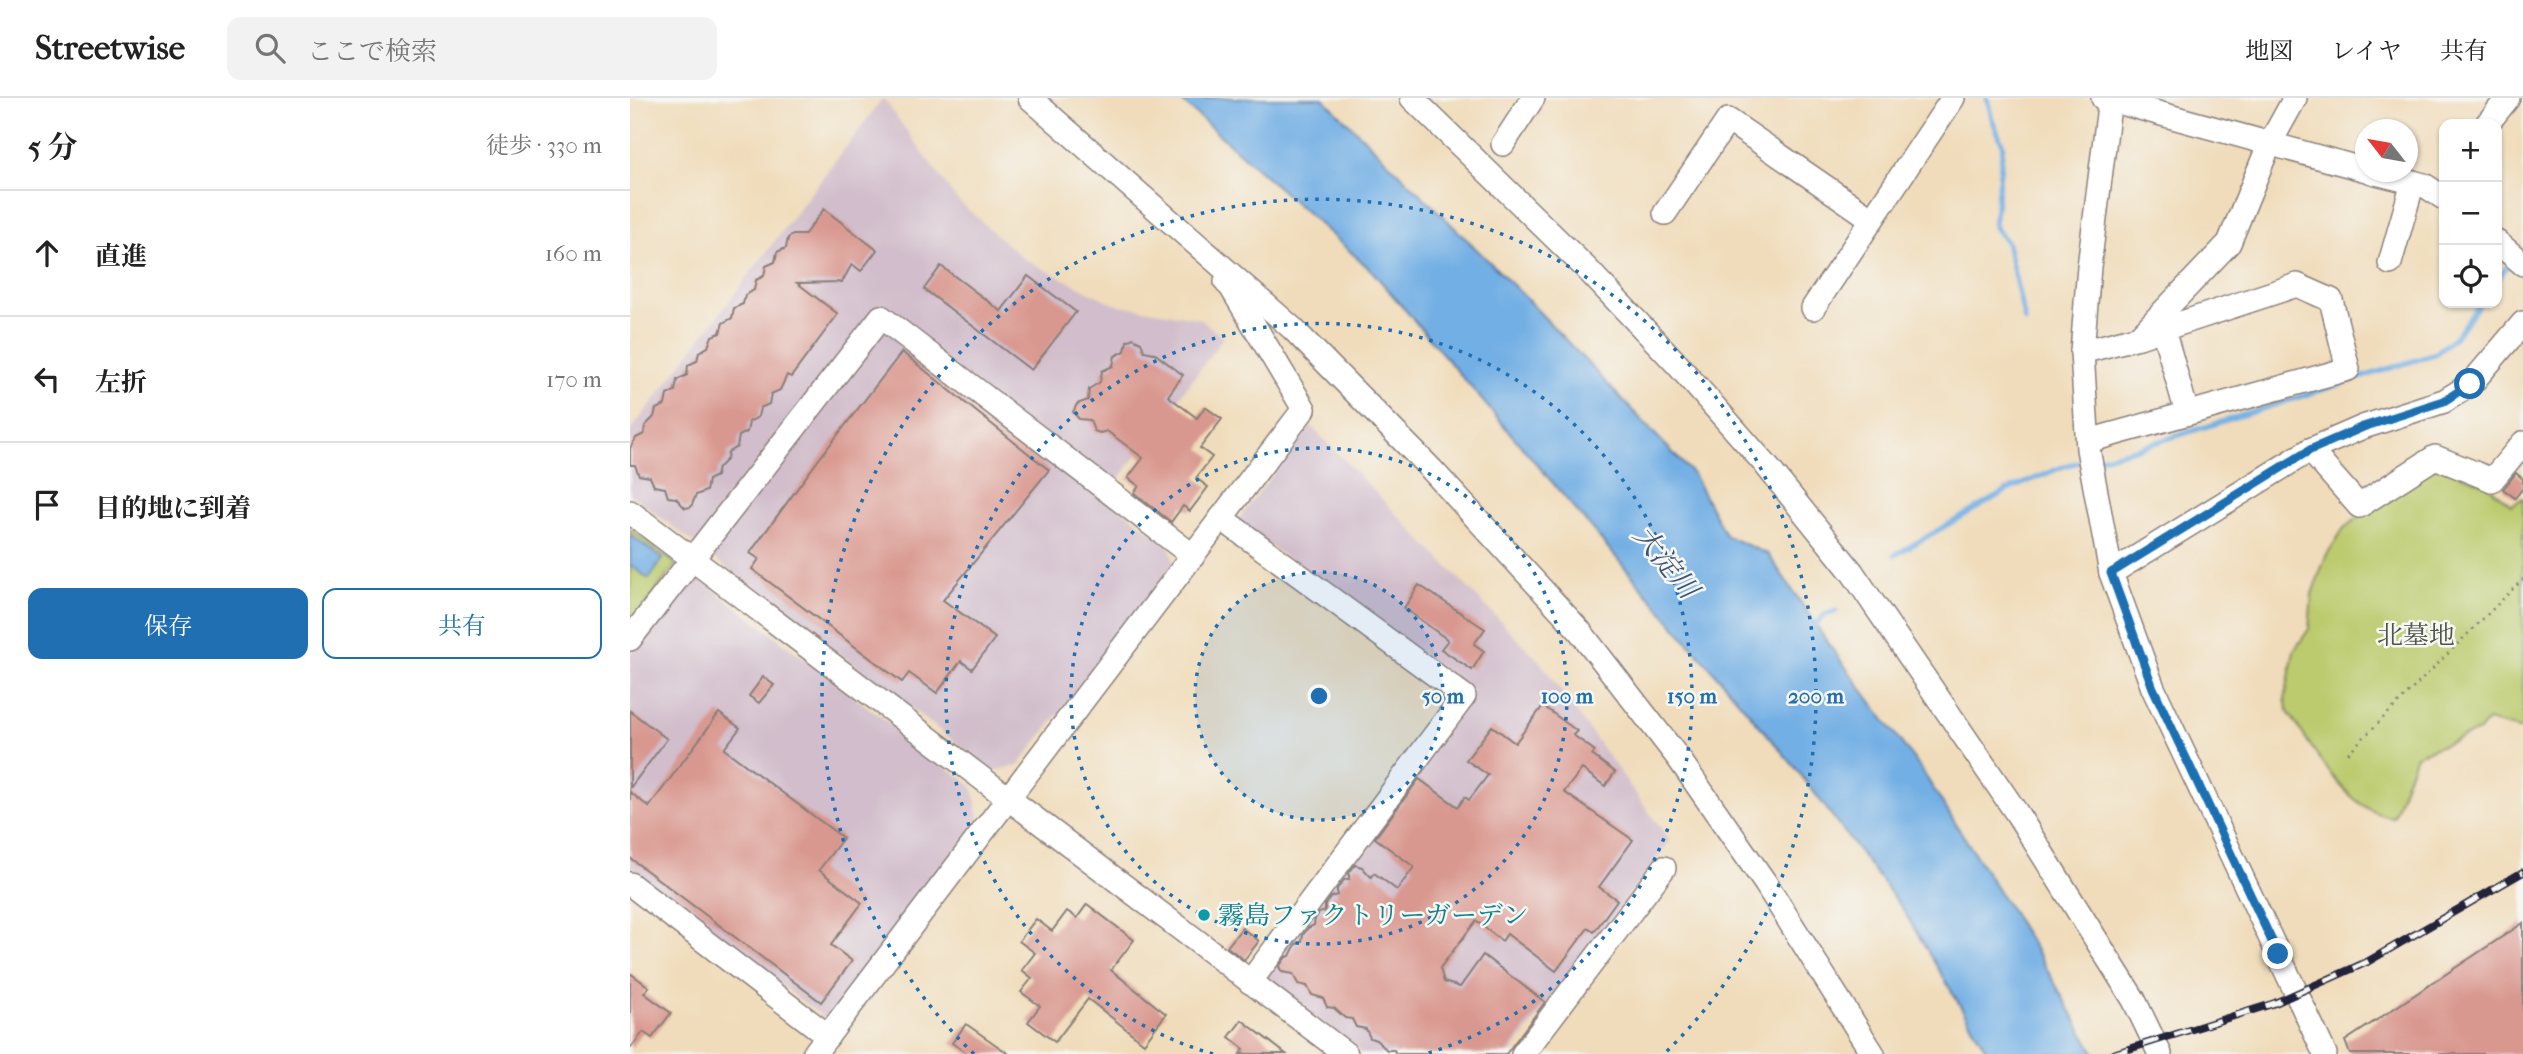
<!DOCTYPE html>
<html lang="ja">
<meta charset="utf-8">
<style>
:root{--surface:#fff;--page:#f2f2f2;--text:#222;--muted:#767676;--line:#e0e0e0;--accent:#1f6fb2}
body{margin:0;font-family:"IM FELL French Canon","Noto Serif JP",serif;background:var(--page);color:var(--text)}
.controls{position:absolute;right:21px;top:21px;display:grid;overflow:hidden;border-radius:14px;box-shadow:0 2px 5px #0004}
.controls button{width:63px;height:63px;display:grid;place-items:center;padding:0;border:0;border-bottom:2px solid var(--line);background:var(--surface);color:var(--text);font:35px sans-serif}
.compass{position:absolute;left:1725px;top:21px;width:63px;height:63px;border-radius:50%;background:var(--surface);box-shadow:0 2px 5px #0004;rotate:301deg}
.stop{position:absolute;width:21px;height:21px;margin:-16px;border:5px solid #1f6fb2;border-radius:50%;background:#fff}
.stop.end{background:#1f6fb2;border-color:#fff;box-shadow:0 2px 7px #0008}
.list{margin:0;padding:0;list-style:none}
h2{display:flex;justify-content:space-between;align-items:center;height:91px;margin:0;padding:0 28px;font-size:30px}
h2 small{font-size:23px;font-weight:400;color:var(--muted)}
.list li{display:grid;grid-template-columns:46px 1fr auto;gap:21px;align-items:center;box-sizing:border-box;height:126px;padding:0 28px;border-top:2px solid var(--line)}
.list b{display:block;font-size:26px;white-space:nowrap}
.list em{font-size:23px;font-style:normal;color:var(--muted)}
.actions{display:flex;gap:14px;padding:21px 28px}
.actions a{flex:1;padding:16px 0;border:2px solid var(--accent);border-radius:14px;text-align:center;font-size:24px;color:var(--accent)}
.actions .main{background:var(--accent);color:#fff}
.icon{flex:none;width:38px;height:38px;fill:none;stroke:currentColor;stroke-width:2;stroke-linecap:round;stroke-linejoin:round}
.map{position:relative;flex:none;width:1893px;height:956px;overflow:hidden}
header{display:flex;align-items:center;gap:42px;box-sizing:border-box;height:98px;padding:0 35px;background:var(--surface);border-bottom:2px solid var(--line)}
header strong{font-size:33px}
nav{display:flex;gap:38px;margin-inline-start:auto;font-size:24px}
.search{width:490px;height:63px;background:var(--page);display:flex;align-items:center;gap:18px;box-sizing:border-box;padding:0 24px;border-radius:14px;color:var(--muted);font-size:26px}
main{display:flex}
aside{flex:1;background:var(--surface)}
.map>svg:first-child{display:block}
.industrial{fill:#d1bdcb}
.green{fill:#bbcb6d;stroke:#6e7654;stroke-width:2}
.water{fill:#72afe4;stroke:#4a6890;stroke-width:2}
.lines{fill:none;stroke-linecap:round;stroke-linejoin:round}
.stream{stroke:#72afe4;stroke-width:5}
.building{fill:#d9988f}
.minor-casing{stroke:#897f7a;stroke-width:26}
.path{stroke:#897f7a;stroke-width:2.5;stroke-dasharray:2 5;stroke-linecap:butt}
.minor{stroke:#fff;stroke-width:23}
.rail-casing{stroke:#22223b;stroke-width:8}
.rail{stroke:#f6f6f2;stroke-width:5;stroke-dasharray:16;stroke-linecap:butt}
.route{stroke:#1f6fb2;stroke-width:9}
.ring{fill:none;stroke:#1f6fb2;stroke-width:3.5;stroke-dasharray:3.5 7}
.culture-dot{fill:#0f9aa8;stroke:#f6f6f2;stroke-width:2.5}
.labels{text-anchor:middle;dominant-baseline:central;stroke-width:5;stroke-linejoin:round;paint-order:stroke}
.park-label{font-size:26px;fill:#50554a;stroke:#f6f6f2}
.culture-label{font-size:26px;fill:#0d838f;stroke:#f6f6f2;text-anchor:start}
.water-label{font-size:28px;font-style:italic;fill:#3e5376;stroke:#f6f6f2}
.centre{fill:#1f6fb2;stroke:#f6f6f2;stroke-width:3.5}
.ring-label{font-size:21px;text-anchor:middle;font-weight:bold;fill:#1f6fb2;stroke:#f6f6f2;stroke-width:5;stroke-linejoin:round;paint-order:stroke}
</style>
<header>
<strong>Streetwise</strong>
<div class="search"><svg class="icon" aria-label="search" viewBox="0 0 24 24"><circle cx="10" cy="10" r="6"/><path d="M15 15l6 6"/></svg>ここで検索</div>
<nav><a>地図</a><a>レイヤ</a><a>共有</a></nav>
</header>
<main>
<aside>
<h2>5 分<small>徒歩 · 330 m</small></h2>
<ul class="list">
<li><svg class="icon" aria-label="ahead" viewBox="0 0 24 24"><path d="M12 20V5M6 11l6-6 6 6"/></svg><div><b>直進</b></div><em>160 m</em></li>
<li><svg class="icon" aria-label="left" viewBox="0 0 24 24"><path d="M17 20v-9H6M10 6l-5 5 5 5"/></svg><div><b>左折</b></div><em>170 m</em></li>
<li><svg class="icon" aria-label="arrive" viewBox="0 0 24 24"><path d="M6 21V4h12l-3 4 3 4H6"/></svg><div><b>目的地に到着</b></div></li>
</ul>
<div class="actions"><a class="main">保存</a><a>共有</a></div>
</aside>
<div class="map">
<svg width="1893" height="956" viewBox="0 0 1893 956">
<rect width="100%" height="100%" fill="#f6f6f2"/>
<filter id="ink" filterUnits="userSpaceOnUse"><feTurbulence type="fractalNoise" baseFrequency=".0143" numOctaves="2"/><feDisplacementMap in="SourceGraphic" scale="14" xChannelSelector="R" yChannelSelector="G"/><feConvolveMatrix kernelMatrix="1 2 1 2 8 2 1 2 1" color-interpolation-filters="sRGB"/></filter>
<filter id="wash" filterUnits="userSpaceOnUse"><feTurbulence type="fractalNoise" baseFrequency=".00686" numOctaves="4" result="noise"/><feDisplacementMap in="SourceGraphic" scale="28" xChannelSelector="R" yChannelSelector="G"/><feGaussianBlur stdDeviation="1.57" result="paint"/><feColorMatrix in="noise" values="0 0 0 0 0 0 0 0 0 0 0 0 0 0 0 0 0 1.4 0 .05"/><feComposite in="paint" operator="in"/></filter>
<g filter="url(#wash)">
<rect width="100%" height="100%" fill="#f0dcba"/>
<g class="industrial">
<polygon points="253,0 327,102 394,161 484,206 571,221 593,240 476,399 540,449 544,466 388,668 363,673 0,396 0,334"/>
<polygon points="681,328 910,564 1040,743 880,956 733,956 633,880 843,593 606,424"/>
<polygon points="63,476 343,689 349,722 197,922 0,772 0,557"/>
</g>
<g class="green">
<path d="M1807 368 1856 386 1881 407 1893 400V632L1857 623 1849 633 1786 657 1763 719C1717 715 1683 649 1658 614L1655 601 1664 553 1679 531 1682 496 1696 458 1714 430 1785 379Z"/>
<polygon points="0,431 46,466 0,527"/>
</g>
<g class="water">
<polygon points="548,0 693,0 892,196 1063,376 1096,438 1138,456 1200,548 1291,671 1407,854 1465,956 1359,956 1272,810 1164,668 742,173"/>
<polygon points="0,437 33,461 19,481 0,467"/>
</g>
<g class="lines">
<g class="stream">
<polyline points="1357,0 1362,21 1373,47 1364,128 1377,145 1395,223"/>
<polyline points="1867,182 1880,164"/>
<polyline points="1466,361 1512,349 1805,256 1826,238 1850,205"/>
<polyline points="1265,457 1378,392 1437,367 1456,363"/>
<polyline points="1182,532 1194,517 1206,513"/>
</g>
</g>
<g id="blocks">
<g class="building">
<polygon points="194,111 247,152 231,173 222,166 212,184 167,185 208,216 161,279 157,277 150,292 141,296 139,306 130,310 128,319 119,324 117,334 109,338 107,349 98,354 97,361 88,370 86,378 78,382 76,393 66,397 61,409 55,410 46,400 38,399 35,390 24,388 20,379 9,377 5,367 0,367 0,350 6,340 14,336 15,328 24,319 26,311 35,307 37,297 45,293 47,282 57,277 58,267 67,263 69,254 78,249 82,238 90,235 93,225 102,220 104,210 113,206 115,197 124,192 126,182 134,178 136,168 145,164 147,154 156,150 158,140 163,137 174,137"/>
<polygon points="311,168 371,213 398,178 446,214 401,272 294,191"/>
<polygon points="503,240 511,244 514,253 524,255 553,277 538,298 567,320 575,309 592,321 570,350 582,359 566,380 578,389 560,413 553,408 541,424 504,395 509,388 498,380 513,360 477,333 470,335 464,333 460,322 449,321 443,314 447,306 458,302 459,291 470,284 472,273 483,268 485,258 495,253 497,243"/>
<polygon points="272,254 419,372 313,502 365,540 342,571 331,563 307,595 279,575 272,584 122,471 129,461 120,455 189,361"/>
<polygon points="1886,375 1893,381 1893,390 1885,400 1873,391"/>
<polygon points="789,487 855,531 844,546 854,553 842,572 811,551 818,542 774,510"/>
<polygon points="133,579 144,587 129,605 119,598"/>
<polygon points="913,608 947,633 943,637 965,653 962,657 985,674 975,688 952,671 934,694 1003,742 969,789 987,802 964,834 958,830 926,873 877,836 872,843 846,823 810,870 814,884 830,889 853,857 915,904 876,956 766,956 764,952 757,952 746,942 740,940 736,931 726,929 722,921 715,920 704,910 697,909 693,900 682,897 677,888 668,886 663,876 652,874 649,869 656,859 660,858 666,846 672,844 673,837 678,830 684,827 685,821 689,815 695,813 695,807 701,799 707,797 707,791 714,782 719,781 719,775 725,767 732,769 741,779 744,775 767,792 784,769 745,740 789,681 828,709 835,699 839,702 858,677 836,662 862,628 885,645"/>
<polygon points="0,613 37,641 0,690"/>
<polygon points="89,615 110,630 94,651 213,740 189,772 232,805 201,847 222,863 191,904 0,760 0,694 19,709"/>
<polygon points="457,806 504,842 481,872 536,916 514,945 458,901 425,944 398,924 410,908 391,894 402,880 392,872 405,855 389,843 406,821 422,833 437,813 447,820"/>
<polygon points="1893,825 1893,956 1720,956 1715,943"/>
<polygon points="612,830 629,843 614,862 597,849"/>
<polygon points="0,875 19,889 14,895 41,915 22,940 13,934 0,951"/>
<polygon points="612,922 656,956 610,956 614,951 599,939"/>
<polygon points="336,926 379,956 338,956 322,945"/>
</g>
</g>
</g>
<g filter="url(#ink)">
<use href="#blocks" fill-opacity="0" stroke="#897f7a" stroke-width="2"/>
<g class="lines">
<g class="minor-casing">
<g id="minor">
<polyline points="400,0 662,230 802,372 949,532 1049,661 1136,786 1243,956"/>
<polyline points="782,0 956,170 1046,265 1135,366 1222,474 1388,717 1504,902 1530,956"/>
<polyline points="1473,0 1736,72"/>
<polyline points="1480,0 1459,169 1452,254 1458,351 1481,475 1523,590 1695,956"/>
<polyline points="1857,26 1878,0"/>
<polyline points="873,46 903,0"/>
<polyline points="1742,74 1794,87 1814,100"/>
<polyline points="1035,115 1098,22 1242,121"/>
<polyline points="1867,144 1893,166"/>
<polyline points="1760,165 1783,84"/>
<polyline points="1183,210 1323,0"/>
<polyline points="1533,231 1557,315"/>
<polyline points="1452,254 1509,239 1599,145 1639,47 1665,0"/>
<polyline points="1458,343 1718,271 1701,202 1667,187 1509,239"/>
<polyline points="1680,352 1729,408 1805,359 1862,382 1893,345"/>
<polyline points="0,414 716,956"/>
<polyline points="591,420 834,598 620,884"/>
<polyline points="1481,475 1680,352 1733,329 1814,303 1840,287 1893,225"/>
<polyline points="0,541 251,219 563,458"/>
<polyline points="0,786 198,938"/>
<polyline points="184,956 674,311 601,189 596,184"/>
<polyline points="893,956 1034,770"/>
</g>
</g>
<polyline class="path" points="1718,655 1893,481"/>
<use href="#minor" class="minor"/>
<g class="rail-casing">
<polyline id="rail" points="1483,956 1645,905 1737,864 1893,774"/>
</g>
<use href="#rail" class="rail"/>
</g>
</g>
<g class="lines" filter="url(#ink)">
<polyline class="route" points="1648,856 1523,590 1481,475 1680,352 1733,329 1814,303 1840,286"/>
</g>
<circle cx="689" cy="598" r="124" fill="#1f6fb2" fill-opacity=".12"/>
<g class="ring">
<circle cx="689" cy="598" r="124"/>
<circle cx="689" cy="598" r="248"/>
<path d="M583 956A373 373 0 1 1 795 956"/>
<path d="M344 956A497 497 0 1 1 1034 956"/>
</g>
<circle class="culture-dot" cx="574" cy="817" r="7"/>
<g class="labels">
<g class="park-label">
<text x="1786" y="537">北墓地</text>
</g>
<g class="culture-label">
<text x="588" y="817">霧島ファクトリーガーデン</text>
</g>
<g class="water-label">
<text transform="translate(1036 464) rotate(51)">大淀川</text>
</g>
</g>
<circle cx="689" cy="598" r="10" class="centre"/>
<g class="ring-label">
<text x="813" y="605">50 m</text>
<text x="937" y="605">100 m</text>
<text x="1062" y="605">150 m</text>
<text x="1186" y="605">200 m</text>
</g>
</svg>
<div class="controls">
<button>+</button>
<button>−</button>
<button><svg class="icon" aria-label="locate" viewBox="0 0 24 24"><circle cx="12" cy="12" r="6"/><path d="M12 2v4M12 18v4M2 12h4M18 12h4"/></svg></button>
</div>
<svg class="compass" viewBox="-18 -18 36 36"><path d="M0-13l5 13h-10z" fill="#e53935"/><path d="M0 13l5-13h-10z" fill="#767676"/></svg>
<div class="stop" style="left:1840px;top:286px"></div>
<div class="stop end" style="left:1648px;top:856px"></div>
</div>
</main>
